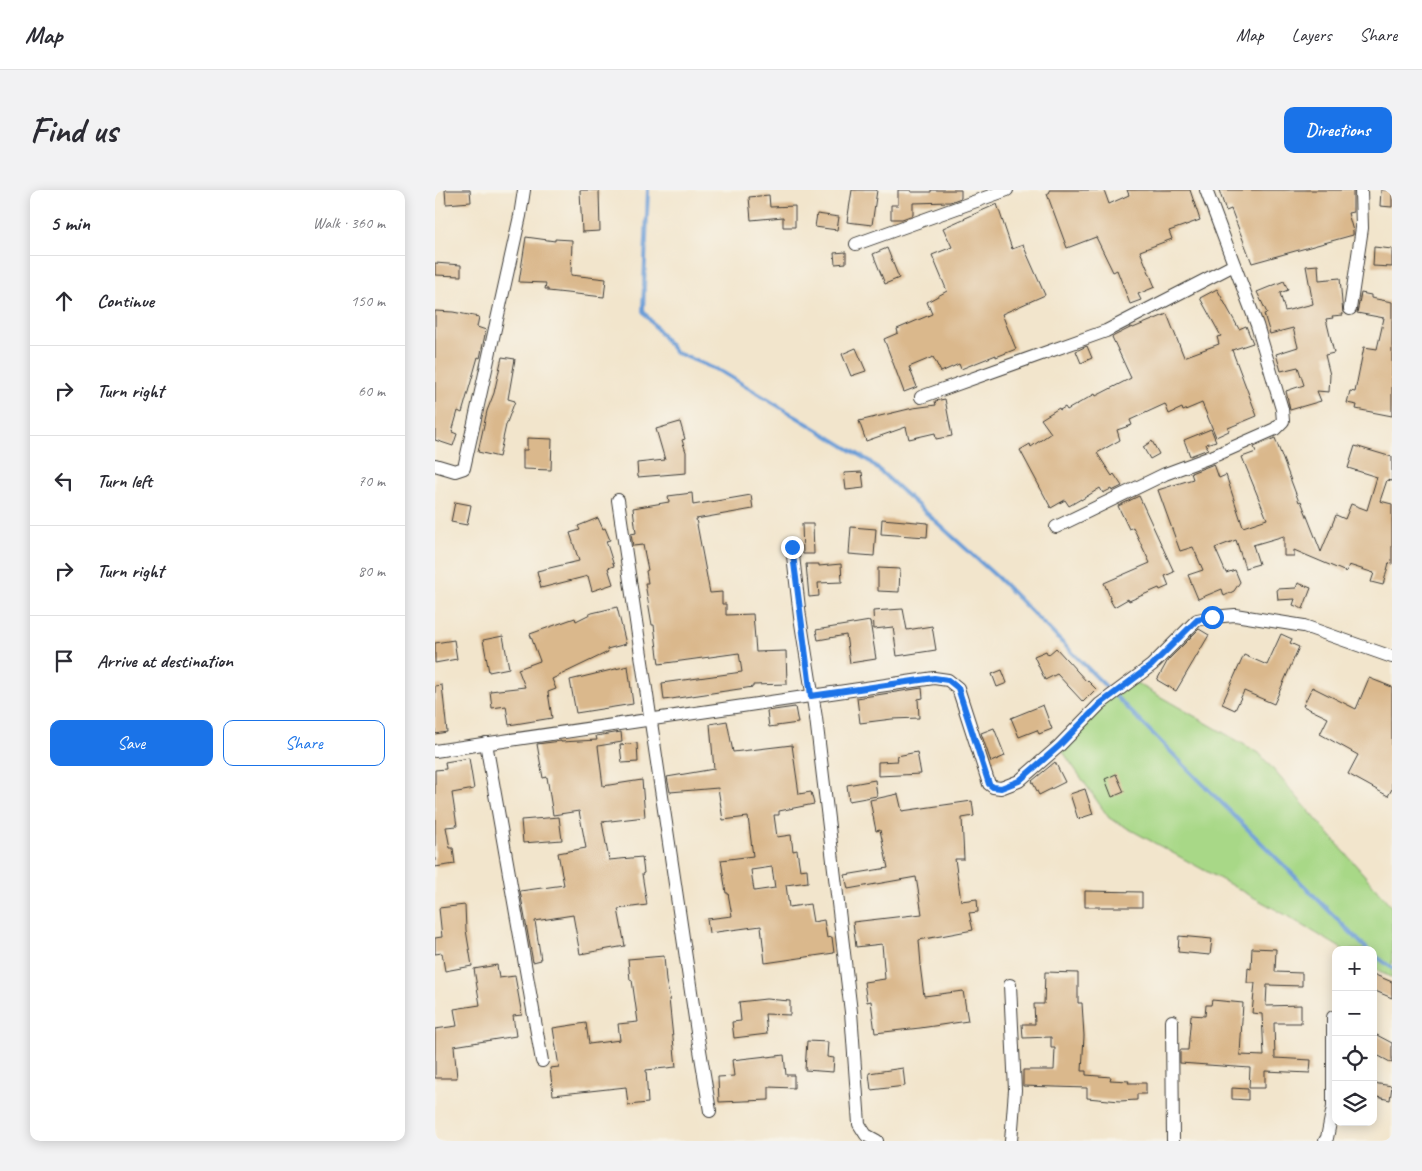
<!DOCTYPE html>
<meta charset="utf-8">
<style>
:root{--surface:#fff;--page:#f2f2f3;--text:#2b2b33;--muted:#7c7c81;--line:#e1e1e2;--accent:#1a73e8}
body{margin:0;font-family:Caveat,sans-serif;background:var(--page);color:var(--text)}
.controls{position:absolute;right:15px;bottom:15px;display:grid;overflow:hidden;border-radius:10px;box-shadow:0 2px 12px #0003}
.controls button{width:45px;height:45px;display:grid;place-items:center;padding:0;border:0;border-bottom:1px solid var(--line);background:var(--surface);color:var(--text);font:25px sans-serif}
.stop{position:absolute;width:15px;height:15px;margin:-11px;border:4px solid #1a73e8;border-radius:50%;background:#fff}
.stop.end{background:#1a73e8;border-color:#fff;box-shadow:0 1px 5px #0008}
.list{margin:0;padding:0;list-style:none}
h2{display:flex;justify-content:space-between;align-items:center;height:65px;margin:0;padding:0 20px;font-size:21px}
h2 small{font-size:16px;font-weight:400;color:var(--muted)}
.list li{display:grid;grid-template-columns:32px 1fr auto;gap:15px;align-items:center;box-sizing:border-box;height:90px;padding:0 20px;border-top:1px solid var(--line)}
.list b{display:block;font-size:19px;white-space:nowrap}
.list em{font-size:16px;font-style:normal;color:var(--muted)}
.actions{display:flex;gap:10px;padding:15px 20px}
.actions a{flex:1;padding:11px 0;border:1px solid var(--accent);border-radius:10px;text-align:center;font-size:18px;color:var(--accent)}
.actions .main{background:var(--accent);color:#fff}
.icon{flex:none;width:28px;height:28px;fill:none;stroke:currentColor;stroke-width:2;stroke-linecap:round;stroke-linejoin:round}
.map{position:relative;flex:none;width:957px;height:951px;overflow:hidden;border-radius:10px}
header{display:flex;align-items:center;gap:30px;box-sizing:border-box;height:70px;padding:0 25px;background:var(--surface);border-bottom:1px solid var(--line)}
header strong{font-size:24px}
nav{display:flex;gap:28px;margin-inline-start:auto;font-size:18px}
.intro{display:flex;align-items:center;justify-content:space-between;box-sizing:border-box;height:120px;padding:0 30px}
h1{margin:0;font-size:35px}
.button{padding:12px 22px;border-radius:10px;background:var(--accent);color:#fff;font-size:18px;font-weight:700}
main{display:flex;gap:30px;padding:0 30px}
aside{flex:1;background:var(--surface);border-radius:10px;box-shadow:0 2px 12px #0003}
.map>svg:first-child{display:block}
.green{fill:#a8d887;stroke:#627a52}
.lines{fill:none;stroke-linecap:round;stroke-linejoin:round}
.stream{stroke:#6c9ed7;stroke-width:4}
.building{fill:#dab88c;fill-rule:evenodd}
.minor-casing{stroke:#3c3a36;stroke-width:14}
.minor{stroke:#fff;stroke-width:12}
.route{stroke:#1a73e8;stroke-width:6}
</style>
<header>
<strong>Map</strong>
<nav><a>Map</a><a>Layers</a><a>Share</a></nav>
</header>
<div class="intro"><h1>Find us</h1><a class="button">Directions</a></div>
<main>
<aside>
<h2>5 min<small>Walk · 360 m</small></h2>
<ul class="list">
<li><svg class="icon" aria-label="ahead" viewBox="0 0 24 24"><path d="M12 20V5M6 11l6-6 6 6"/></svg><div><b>Continue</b></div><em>150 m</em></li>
<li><svg class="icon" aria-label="right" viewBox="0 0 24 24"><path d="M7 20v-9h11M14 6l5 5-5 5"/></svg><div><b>Turn right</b></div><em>60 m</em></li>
<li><svg class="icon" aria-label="left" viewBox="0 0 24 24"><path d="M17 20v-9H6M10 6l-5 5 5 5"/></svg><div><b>Turn left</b></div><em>70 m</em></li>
<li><svg class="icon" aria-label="right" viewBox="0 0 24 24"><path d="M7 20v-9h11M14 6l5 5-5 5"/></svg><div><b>Turn right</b></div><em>80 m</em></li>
<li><svg class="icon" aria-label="arrive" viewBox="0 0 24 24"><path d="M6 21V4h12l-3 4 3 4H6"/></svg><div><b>Arrive at destination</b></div></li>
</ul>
<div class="actions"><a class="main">Save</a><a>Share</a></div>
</aside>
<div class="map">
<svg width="957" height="951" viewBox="0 0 957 951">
<rect width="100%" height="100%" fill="#f7f3e8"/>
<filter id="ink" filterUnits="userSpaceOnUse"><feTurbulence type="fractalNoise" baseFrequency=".02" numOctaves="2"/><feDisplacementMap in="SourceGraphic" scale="10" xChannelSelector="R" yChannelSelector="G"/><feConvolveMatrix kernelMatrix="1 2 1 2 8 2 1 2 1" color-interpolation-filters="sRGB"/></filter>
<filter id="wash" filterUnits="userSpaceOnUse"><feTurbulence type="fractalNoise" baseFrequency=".0096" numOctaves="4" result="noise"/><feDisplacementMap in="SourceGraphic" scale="20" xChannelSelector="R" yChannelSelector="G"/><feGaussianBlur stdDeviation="1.12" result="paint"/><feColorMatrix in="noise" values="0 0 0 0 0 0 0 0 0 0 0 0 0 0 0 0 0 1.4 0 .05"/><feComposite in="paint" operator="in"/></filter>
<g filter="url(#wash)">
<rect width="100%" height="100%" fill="#f2e5cc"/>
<polygon class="green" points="691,487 824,563 957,717 957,788 938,777 938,760 909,760 849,724 674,628 626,559"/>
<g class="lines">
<g class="stream">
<polyline points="213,0 208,121 240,162 287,182 434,271 562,387 933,760"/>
<polyline points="938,764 957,778"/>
</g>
</g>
<g id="blocks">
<g class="building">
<polygon points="10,0 35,0 36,12 11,14"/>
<polygon points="145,0 164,0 165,41 147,42"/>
<polygon points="417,0 442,0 437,35 412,32"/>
<polygon points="463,0 476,0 476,2 496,2 496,0 526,0 526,8 515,12 478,13 478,25 467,29 456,29 456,15 463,15"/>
<polygon points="614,0 669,0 674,14 694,5 692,0 755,0 765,30 734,41 737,49 705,61 720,97 703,104 706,110 695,114 682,80 678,82 661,47 632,58 612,4 615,2"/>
<polygon points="784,0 918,0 918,22 913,23 918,41 918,45 817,73 796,19 791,21"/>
<polygon points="946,0 957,0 957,17 945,16"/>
<polygon points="334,5 335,17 360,16 360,37 348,37 348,27 316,30 314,7"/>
<polygon points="562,14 577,59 588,55 610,105 567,124 581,159 561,167 561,165 526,179 524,174 506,182 498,167 474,177 482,197 469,202 449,149 463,143 462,139 497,124 492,112 512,101 497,65 517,57 508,38"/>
<polygon points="382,24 404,27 402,40 380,37"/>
<polygon points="91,47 120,51 120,49 137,50 136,85 171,89 169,107 113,101 113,99 110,99 111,93 84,92"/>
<polygon points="939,57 957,59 957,77 938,76"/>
<polygon points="452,58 464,88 450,94 438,64"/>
<polygon points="411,62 411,73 400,74 399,63"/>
<polygon points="0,73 26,75 26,86 0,85"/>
<polygon points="883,75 884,90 905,88 908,125 897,126 898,128 891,129 899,163 890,165 895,185 894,202 882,201 886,211 855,220 851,201 869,195 863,177 846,181 841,164 863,157 858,138 835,144 829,124 832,123 822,102 849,91 853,100 845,103 850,121 878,114 871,76"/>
<polygon points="782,99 804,139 811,136 818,153 797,160 822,226 793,238 794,241 781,247 767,213 748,221 747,218 734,224 730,214 695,230 697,235 682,240 685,250 662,263 677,286 679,284 687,296 677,301 676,299 668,303 665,298 646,310 646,309 634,316 630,310 616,318 585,260 595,254 596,257 616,243 606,229 624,218 625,220 630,217 632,220 660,204 661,206 696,188 677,147 697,137 698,138 732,124 749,167 784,154 782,147 786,146 765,108"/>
<polygon points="926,103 936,105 936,108 957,112 957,226 921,219 922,215 912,213 915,201 920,202 929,157 942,159 949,128 922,123"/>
<polygon points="0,121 18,122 44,127 42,137 51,140 45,168 43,167 27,223 23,221 17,242 22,244 18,256 0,250"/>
<polygon points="652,156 657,168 646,173 641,161"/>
<polygon points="421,158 431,181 416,186 407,164"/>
<polygon points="67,167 80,169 73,209 80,211 71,235 64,267 43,262 52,221 59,203"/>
<polygon points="510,209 517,246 501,249 500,243 474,249 471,237 431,251 424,231 478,218 501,215 500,211"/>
<polygon points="245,232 250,249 247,250 251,262 251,283 203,287 202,273 230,270 221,239"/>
<polygon points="776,239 781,251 771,254 773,259 755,266 749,250"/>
<polygon points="92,248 117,249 116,280 88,279 88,260 92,260"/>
<polygon points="840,248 864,312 866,311 886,362 901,325 910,329 916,314 932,320 942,287 913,278 920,256 957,267 957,291 952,290 945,311 957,314 957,374 954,373 948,395 936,392 939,383 914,375 911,382 859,360 859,366 849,366 849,346 818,355 824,374 810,378 801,350 780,358 791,383 800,380 805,392 799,401 789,406 787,399 763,409 753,385 768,380 758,357 745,361 723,300 758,289 756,283 779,274 784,288 791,285 808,337 832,329 807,267 821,262 819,257"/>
<polygon points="717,251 724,264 715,269 708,257"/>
<polygon points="427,282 429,298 411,300 409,283"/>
<polygon points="257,303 258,315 316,305 318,319 261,329 264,345 275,403 287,402 287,414 291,414 291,425 318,424 321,462 351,461 352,494 318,495 318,497 229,510 227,493 307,482 304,463 224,474 219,435 217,435 210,393 213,393 211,381 213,380 208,355 198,356 196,344 201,343 198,318 234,312 233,306"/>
<polygon points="704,306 739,382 730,386 734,396 725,400 724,398 694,411 693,409 679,417 674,408 675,407 669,393 715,373 698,337 694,339 683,316"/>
<polygon points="20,312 36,315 32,335 16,332"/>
<polygon points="163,328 168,339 170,338 175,350 171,351 179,376 173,378 178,394 157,401 153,386 106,398 102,381 144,371 135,343 145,340 143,336"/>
<polygon points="447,329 493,333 492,347 446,344"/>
<polygon points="367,334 378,334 379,364 368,364"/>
<polygon points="416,337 441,339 439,366 414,364"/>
<polygon points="371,374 384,374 384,376 406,374 407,392 383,393 384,406 374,407"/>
<polygon points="443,378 465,379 464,402 443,401"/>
<polygon points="863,393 876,398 868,419 858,415 860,409 843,410 842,399 861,398"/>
<polygon points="182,417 191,454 172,459 173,462 117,489 121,499 113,502 117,528 74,535 71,516 57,518 55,501 90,497 83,479 105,471 95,444 140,428 141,431 157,423"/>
<polygon points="468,419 472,440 497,436 501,460 462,466 458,437 439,439 438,421"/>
<polygon points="435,431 441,469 415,473 411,445 383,450 381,440"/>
<polygon points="764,439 774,445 741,501 722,490 733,470"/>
<polygon points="846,444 857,449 855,453 864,457 839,514 809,501 800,520 787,514 809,465 832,475"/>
<polygon points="68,446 74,478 54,482 48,450"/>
<polygon points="19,450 22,469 0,473 0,453"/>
<polygon points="621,458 652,492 653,491 661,499 648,512 622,484 610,490 599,466 611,461 613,465"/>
<polygon points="193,476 198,514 141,523 135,490"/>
<polygon points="567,480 572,493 562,497 557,484"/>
<polygon points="934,488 957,497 957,599 953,606 913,584 923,565 885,544 893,528 868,516 877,497 921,519"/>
<polygon points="7,495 12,542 0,544 0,496"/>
<polygon points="487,498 488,508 483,509 484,528 457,529 425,533 422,508"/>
<polygon points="608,515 617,539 604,544 602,540 584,547 576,528"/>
<polygon points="360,517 363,533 334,537 332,521"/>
<path d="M292 531 298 562 357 555 364 604 376 602 379 614 344 621V625H339L342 647 356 645 358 661 362 660 365 680 372 679 373 692 351 695 354 717 375 714 378 732 389 730 392 748 397 747 399 763 330 773 326 736 274 743 272 729 297 726 293 703H291L286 670 318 666 313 627 288 630 283 598 235 602 232 587 279 579 275 534ZM337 677 340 698 319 701 316 680Z"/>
<polygon points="559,538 570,566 556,572 546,543"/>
<polygon points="186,542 187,552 163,556 168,596 207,590 210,627 167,632 174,670 207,667 209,683 207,684 212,715 183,719 190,756 145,764 138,725 100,731 106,770 98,772 85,701 129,695 123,663 151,658 144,621 118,625 112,587 108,588 102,554 126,551 126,552 162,550 161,546"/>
<polygon points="202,553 203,572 187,573 185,555"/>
<polygon points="482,562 486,584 443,586 443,572 463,571 462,566"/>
<polygon points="34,568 39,599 17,603 22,636 11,637 15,658 18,658 20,674 0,677 0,580 11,579 10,572"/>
<polygon points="620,572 630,592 604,605 597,591"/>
<polygon points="681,584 689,602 677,607 670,589"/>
<polygon points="440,590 442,606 414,611 412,595"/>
<polygon points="650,599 658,624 643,629 635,604"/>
<polygon points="463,604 467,621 537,611 539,626 527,628 529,669 520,669 526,711 542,709 543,722 534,723 538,740 484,750 486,775 485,775 489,806 528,801 533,831 485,838 440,843 436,811 432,812 429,792 450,789 447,754 421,757 418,732 487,724 481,687 413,699 410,685 453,678 445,640 441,641 435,610"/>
<polygon points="124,627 127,650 88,653 86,630"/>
<polygon points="650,701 707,702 707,717 650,717"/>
<polygon points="30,715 31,740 37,776 10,781 7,763 0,764 0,748 7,747 4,718"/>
<polygon points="744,746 777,749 775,765 743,762"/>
<polygon points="817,758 841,759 840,782 867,783 867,796 832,795 831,816 866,815 866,833 839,833 840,868 876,870 875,883 830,881 830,898 814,898 815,878 745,873 745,860 753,860 756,825 770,826 771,815 776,815 777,810 808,813 805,865 829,866 827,824 817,823 820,793 812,793 813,778 816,779"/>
<polygon points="229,766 231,791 235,809 234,809 241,877 211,880 213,913 193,915 191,897 118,905 115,878 124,877 118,838 151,833 154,854 185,850 183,834 203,832 197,790 195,790 193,769"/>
<polygon points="62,775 64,788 80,786 87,825 78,826 81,846 19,856 22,888 0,888 0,839 22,836 19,819 45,815 39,779"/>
<polygon points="610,782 643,783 643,813 647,813 649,846 647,881 651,881 651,885 676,887 675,890 694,891 693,893 711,893 711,904 702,904 702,910 685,911 652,908 652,898 588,896 588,880 619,880 620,858 616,858 616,847 588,848 587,834 600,834 599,814 609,814"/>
<polygon points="938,784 957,792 957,808 938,800"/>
<polygon points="331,809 355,811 355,825 330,824 332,844 299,848 297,832 306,831 304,812"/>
<polygon points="938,843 957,853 957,873 938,863"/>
<polygon points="372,851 393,852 392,867 399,868 398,882 370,880"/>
<polygon points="349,865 351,885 359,885 359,898 334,897 334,910 284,912 283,887 299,886 297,870 332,866 332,867"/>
<polygon points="468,878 470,896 436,900 434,883"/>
<polygon points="938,893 957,896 955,910 938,906"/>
<polygon points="797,898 813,899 813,910 797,909"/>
</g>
</g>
</g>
<g filter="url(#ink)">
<use href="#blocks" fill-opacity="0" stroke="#3c3a36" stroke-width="1"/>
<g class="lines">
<g class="minor-casing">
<g id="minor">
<polyline points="421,54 572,0"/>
<polyline points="915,119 927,38 926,0"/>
<polyline points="486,207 671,141 799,75"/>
<polyline points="0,275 20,281 29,278 85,26 89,0"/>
<polyline points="183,310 262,842 275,921"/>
<polyline points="621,337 730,284 781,265 840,239 848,231 847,219 822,135 771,0"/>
<polyline points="357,357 365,427 381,528 416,822 424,934 431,945 442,951"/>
<polyline points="51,553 107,871"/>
<polyline points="0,561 499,488 513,490 523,498 554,594 558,597 566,598 584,591 624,556 665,514 717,475 762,430 777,427 800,425 869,436 957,467"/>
<polyline points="575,795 580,900 576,951"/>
<polyline points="737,831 738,951"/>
<polyline points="890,951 892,948 898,917 898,827"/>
</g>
</g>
<use href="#minor" class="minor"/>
</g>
</g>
<g class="lines" filter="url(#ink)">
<polyline class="route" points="357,357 376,506 499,488 513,490 523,498 554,594 558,597 566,598 584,591 624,556 665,514 717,475 762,430 777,427"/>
</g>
</svg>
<div class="controls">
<button>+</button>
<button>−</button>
<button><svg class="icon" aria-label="locate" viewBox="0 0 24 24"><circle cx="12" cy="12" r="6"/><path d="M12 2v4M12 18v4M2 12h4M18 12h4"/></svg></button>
<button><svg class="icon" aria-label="layers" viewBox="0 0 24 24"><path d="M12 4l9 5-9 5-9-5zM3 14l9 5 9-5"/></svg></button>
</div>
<div class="stop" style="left:777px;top:427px"></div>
<div class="stop end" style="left:357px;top:357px"></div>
</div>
</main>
